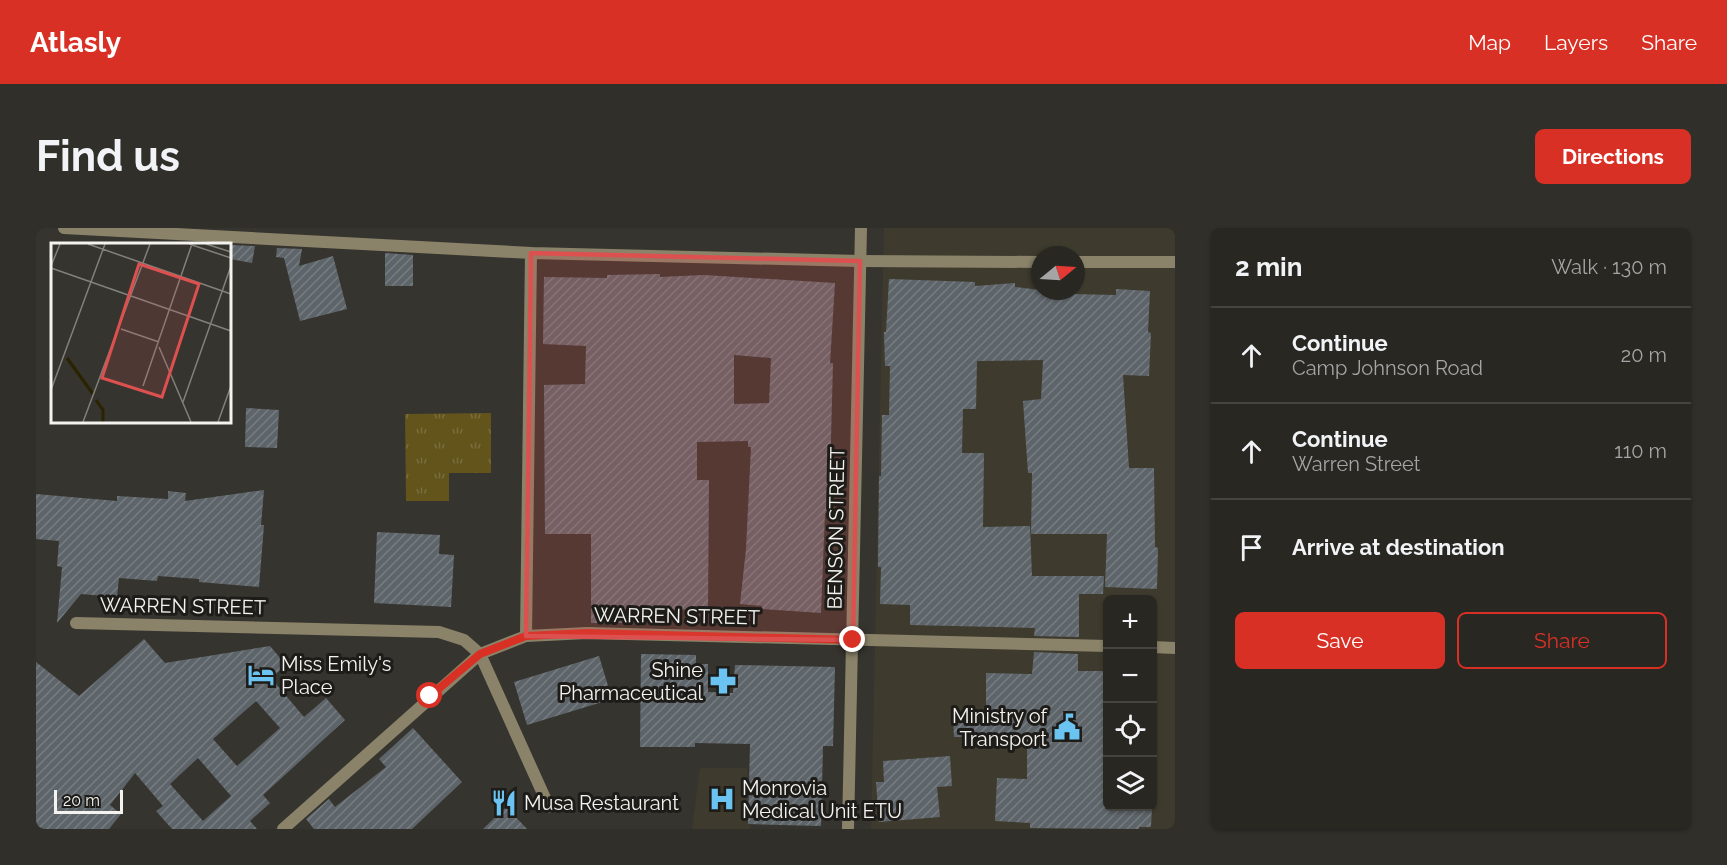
<!DOCTYPE html>
<meta charset="utf-8">
<style>
:root{--surface:#282722;--page:#302f2a;--text:#f1f3f6;--muted:#a5a5a5;--line:#444440;--accent:#d93025}
body{margin:0;font-family:Raleway,sans-serif;background:var(--page);color:var(--text)}
.controls{position:absolute;right:18px;bottom:18px;display:grid;overflow:hidden;border-radius:9px;box-shadow:0 2px 4px #0004}
.controls button{width:54px;height:54px;display:grid;place-items:center;padding:0;border:0;border-bottom:2px solid var(--line);background:var(--surface);color:var(--text);font:30px sans-serif}
.compass{position:absolute;left:995px;top:18px;width:54px;height:54px;border-radius:50%;background:var(--surface);box-shadow:0 2px 4px #0004;rotate:72deg}
.scale{position:absolute;left:18px;bottom:15px;width:69px;box-sizing:border-box;padding-left:6px;border:3px solid #f4f3ef;border-top:0;font-size:16px;line-height:21px;white-space:nowrap;color:#f4f3ef;-webkit-text-stroke:4px #1d1c19;paint-order:stroke}
.stop{position:absolute;width:18px;height:18px;margin:-14px;border:4px solid #d93025;border-radius:50%;background:#fff}
.stop.end{background:#d93025;border-color:#fff;box-shadow:0 2px 6px #0008}
.list{margin:0;padding:0;list-style:none}
h2{display:flex;justify-content:space-between;align-items:center;height:78px;margin:0;padding:0 24px;font-size:26px}
h2 small{font-size:20px;font-weight:400;color:var(--muted)}
.list li{display:grid;grid-template-columns:39px 1fr auto;gap:18px;align-items:center;box-sizing:border-box;height:96px;padding:0 24px;border-top:2px solid var(--line)}
.list b{display:block;font-size:22px;white-space:nowrap}
.list p{margin:0;font-size:20px;white-space:nowrap;color:var(--muted)}
.list em{font-size:20px;font-style:normal;color:var(--muted)}
.actions{display:flex;gap:12px;padding:18px 24px}
.actions a{flex:1;padding:14px 0;border:2px solid var(--accent);border-radius:9px;text-align:center;font-size:21px;color:var(--accent)}
.actions .main{background:var(--accent);color:#fff}
.icon{flex:none;width:33px;height:33px;fill:none;stroke:currentColor;stroke-width:2;stroke-linecap:round;stroke-linejoin:round}
.map{position:relative;flex:none;width:1139px;height:601px;overflow:hidden;border-radius:9px}
header{display:flex;align-items:center;gap:36px;box-sizing:border-box;height:84px;padding:0 30px;background:var(--accent);color:#fff}
header strong{font-size:28px}
nav{display:flex;gap:33px;margin-inline-start:auto;font-size:21px}
.intro{display:flex;align-items:center;justify-content:space-between;box-sizing:border-box;height:144px;padding:0 36px}
h1{margin:0;font-size:42px}
.button{padding:15px 27px;border-radius:9px;background:var(--accent);color:#fff;font-size:21px;font-weight:700}
main{display:flex;gap:36px;padding:0 36px}
aside{flex:1;background:var(--surface);border-radius:9px;box-shadow:0 2px 4px #0004}
.map>svg:first-child{display:block}
.built{fill:#3e3b2e;fill-rule:evenodd}
.grass{fill:url(#grass-tufts)}
.building{fill:url(#building-hatch);fill-rule:evenodd}
.lines{fill:none;stroke-linecap:round;stroke-linejoin:round}
.service{stroke:#8a8369;stroke-width:12}
.minor{stroke:#8a8369;stroke-width:12}
.tertiary{stroke:#8a8369;stroke-width:12}
.route{stroke:#d93025;stroke-width:8}
.marked{fill:#dc5150;fill-opacity:0.2;stroke:#dc5150;stroke-width:4.5;stroke-linejoin:round}
.labels{text-anchor:middle;dominant-baseline:central;stroke-width:6;stroke-linejoin:round;paint-order:stroke}
.street-label{font-size:20px;fill:#f4f3ef;stroke:#1d1c19}
.poi-label{font-size:20px;fill:#f4f3ef;stroke:#1d1c19;text-anchor:start}
.inset-river{fill:none;stroke:#2b2200;stroke-width:3}
.inset-road{fill:none;stroke:#82807b;stroke-width:1.5}
.view{fill:#dc5150;fill-opacity:0.15;stroke:#dc5150;stroke-width:3}
.inset-edge{fill:none;stroke:#f4f3ef;stroke-width:3}
</style>
<header>
<strong>Atlasly</strong>
<nav><a>Map</a><a>Layers</a><a>Share</a></nav>
</header>
<div class="intro"><h1>Find us</h1><a class="button">Directions</a></div>
<main>
<div class="map">
<svg width="1139" height="601" viewBox="0 0 1139 601">
<defs>
<pattern id="grass-tufts" width="24" height="20" patternUnits="userSpaceOnUse" patternTransform="scale(1.5)"><rect width="24" height="20" fill="#62541b"/><path d="M3 7l-1-3M5 7V3M7 7l1-3M15 17l-1-3M17 17v-4M19 17l1-3" fill="none" stroke="#796d3c"/></pattern>
<pattern id="building-hatch" width="6" height="6" patternUnits="userSpaceOnUse" patternTransform="scale(1.5)"><rect width="6" height="6" fill="#5e656a"/><path d="M-1 1l2-2M0 6l6-6M5 7l2-2" fill="none" stroke="#767c80"/></pattern>
</defs>
<rect width="100%" height="100%" fill="#36342e"/>
<g class="built">
<path d="M848 0H1139V601H835ZM1004 27H1040V63H1004ZM1072 371H1116V578H1072Z"/>
<polygon points="664,540 711,540 714,601 656,601"/>
</g>
<polygon class="grass" points="455,185 455,245 413,245 413,273 370,273 369,186"/>
<g class="building">
<polygon points="194,17 219,18 216,35 194,31"/>
<polygon points="241,20 266,21 263,38 297,28 311,81 264,93 248,30 240,29"/>
<polygon points="349,25 377,27 377,58 349,58"/>
<path d="M624 46V49L668 47 799 55 794 135H797L794 247H792L791 285H789L785 385 726 381V378L704 376 710 321 715 219H712V213L661 214V252H673L672 382 588 381V395H555V306H509L508 157 549 156 550 118 507 116 508 49 571 50V47ZM698 127 735 130 733 175 698 176Z"/>
<polygon points="853,51 939,54 939,58 979,55 979,59 1036,66 1080,67 1080,61 1114,63 1112,104 1115,105 1113,148 1087,147 1093,240 1118,240 1119,319 1122,320 1121,361 1069,359 1071,306 995,306 996,245 992,245 987,173 1005,171 1007,132 941,133 940,181 927,181 926,225 948,225 947,299 994,298 996,348 1068,348 1067,366 1043,366 1043,409 998,408 999,400 874,397 874,377 844,376 845,339 842,339 843,248 845,248 846,187 853,187 854,138 849,138 848,104 850,104"/>
<polygon points="210,180 243,182 241,220 209,219"/>
<polygon points="228,262 225,297 228,297 223,359 163,354 163,351 122,348 121,353 83,350 81,369 45,366 21,395 26,339 21,338 23,313 0,311 0,266 81,273 81,268 132,271 132,263 150,265 149,273"/>
<polygon points="341,304 404,307 403,326 418,327 415,379 338,375"/>
<path d="M108 411 129 435 234 418 250 437 235 450 268 489 290 470 309 492 227 567 234 575 214 593 221 601H136L120 583 127 578 99 545 74 577 85 586 73 601H0V434L43 468ZM220 473 244 500 201 538 177 511ZM162 530 195 568 167 593 134 556Z"/>
<polygon points="998,424 1042,426 1042,443 1071,443 1071,579 1116,579 1115,599 1103,599 1103,601 994,600 994,595 959,593 961,550 991,551 991,511 949,510 949,508 918,509 917,488 950,486 950,445 996,446"/>
<polygon points="605,426 660,427 660,436 672,436 672,464 697,465 699,437 799,439 797,518 787,518 785,598 712,596 714,516 659,515 659,519 604,519"/>
<polygon points="563,428 576,471 491,497 478,454"/>
<polygon points="377,500 426,554 376,601 278,601 270,591 293,571 299,579 350,539 343,531"/>
<polygon points="914,528 916,558 901,559 904,589 843,594 840,554 848,554 847,533"/>
<polygon points="470,579 491,601 447,601"/>
</g>
<g class="lines">
<polyline class="service" points="444,426 513,579"/>
<g class="minor">
<polyline points="40,395 403,404 428,412 444,426"/>
<polyline points="490,408 495,25"/>
</g>
<g class="tertiary">
<polyline points="28,0 495,25 824,33 1004,34"/>
<polyline points="1040,34 1139,34"/>
<polyline points="1116,419 1139,420"/>
<polyline points="247,601 444,426 490,408 551,405 1072,418"/>
<polyline points="812,601 825,0"/>
</g>
</g>
<g class="lines">
<polyline class="route" points="394,468 444,426 490,408 551,405 817,412"/>
</g>
<path class="marked" d="M495 25 824 33 817 412 490 408Z"/>
<defs>
<g id="hotel-bare" transform="scale(2.07)"><path d="M-6-4.5h1.5V1H6V5H4.5V3h-9V5H-6ZM-4 0a1.8 1.8 0 1 1 3.6 0ZM.5 0V-2.5h3Q6-2.5 6 0Z" fill="#6bc3f2" stroke="#1d1c19" stroke-width="2.5" paint-order="stroke"/></g>
<g id="pharmacy-bare" transform="scale(2.07)"><path d="M-2-6h4v4h4v4h-4v4h-4v-4h-4v-4h4Z" fill="#6bc3f2" stroke="#1d1c19" stroke-width="2.5" paint-order="stroke"/></g>
<g id="civic-bare" transform="scale(2.07)"><path d="M-.6-6.5H3V-4.5H.6V-3L4-1V1h2V6H-6V1h2V-1L-.6-3ZM-1.2 2.5V6h2.4V2.5Z" fill="#6bc3f2" stroke="#1d1c19" stroke-width="2.5" paint-order="stroke"/></g>
<g id="hospital-bare" transform="scale(2.07)"><path d="M-5-5h3v3.5h4V-5h3V5h-3V1.5h-4V5h-3Z" fill="#6bc3f2" stroke="#1d1c19" stroke-width="2.5" paint-order="stroke"/></g>
<g id="restaurant-bare" transform="scale(2.07)"><path d="M-5-6h1v4h1v-4h1v4h1v-4h1v5L-1.5 .5V6h-2V.5L-5-1ZM5-6V6H3V1.5H1.5Q1.5-4 5-6Z" fill="#6bc3f2" stroke="#1d1c19" stroke-width="2.5" paint-order="stroke"/></g>
</defs>
<g fill-rule="evenodd">
<use href="#hotel-bare" x="225" y="447"/>
<use href="#pharmacy-bare" x="687" y="453"/>
<use href="#civic-bare" x="1031" y="499"/>
<use href="#hospital-bare" x="686" y="571"/>
<use href="#restaurant-bare" x="468" y="575"/>
</g>
<g class="labels">
<g class="street-label">
<text transform="translate(800 300) rotate(-89)">BENSON STREET</text>
<text transform="translate(147 378) rotate(1)">WARREN STREET</text>
<text transform="translate(641 388) rotate(1)">WARREN STREET</text>
</g>
<g class="poi-label">
<text x="245" y="436">Miss Emily's<tspan x="245" dy="23">Place</tspan></text>
<text x="667" y="442" text-anchor="end">Shine<tspan x="667" dy="23">Pharmaceutical</tspan></text>
<text x="1011" y="488" text-anchor="end">Ministry of<tspan x="1011" dy="23">Transport</tspan></text>
<text x="706" y="560">Monrovia<tspan x="706" dy="23">Medical Unit ETU</tspan></text>
<text x="488" y="575">Musa Restaurant</text>
</g>
</g>
<g transform="translate(15 15)">
<rect width="180" height="180" fill="#36342e"/>
<path class="inset-river" d="M16 115 42 151M45 157 52 167V179"/>
<path class="inset-road" d="M37 1 180 51M138 1 180 15M155 1 180 9M0 23 9 1M0 25 180 88M70 86 108 99M108 104 140 179M92 143 141 1M0 147 54 1M132 159 180 23M32 179 99 1M167 179 180 143"/>
<path class="view" d="M88 21 148 41 111 154 51 135Z"/>
<rect width="180" height="180" class="inset-edge"/>
</g>
</svg>
<div class="controls">
<button>+</button>
<button>−</button>
<button><svg class="icon" aria-label="locate" viewBox="0 0 24 24"><circle cx="12" cy="12" r="6"/><path d="M12 2v4M12 18v4M2 12h4M18 12h4"/></svg></button>
<button><svg class="icon" aria-label="layers" viewBox="0 0 24 24"><path d="M12 4l9 5-9 5-9-5zM3 14l9 5 9-5"/></svg></button>
</div>
<svg class="compass" viewBox="-18 -18 36 36"><path d="M0-13l5 13h-10z" fill="#e53935"/><path d="M0 13l5-13h-10z" fill="#a5a5a5"/></svg>
<div class="scale">20 m</div>
<div class="stop" style="left:394px;top:468px"></div>
<div class="stop end" style="left:817px;top:412px"></div>
</div>
<aside>
<h2>2 min<small>Walk · 130 m</small></h2>
<ul class="list">
<li><svg class="icon" aria-label="ahead" viewBox="0 0 24 24"><path d="M12 20V5M6 11l6-6 6 6"/></svg><div><b>Continue</b><p>Camp Johnson Road</p></div><em>20 m</em></li>
<li><svg class="icon" aria-label="ahead" viewBox="0 0 24 24"><path d="M12 20V5M6 11l6-6 6 6"/></svg><div><b>Continue</b><p>Warren Street</p></div><em>110 m</em></li>
<li><svg class="icon" aria-label="arrive" viewBox="0 0 24 24"><path d="M6 21V4h12l-3 4 3 4H6"/></svg><div><b>Arrive at destination</b></div></li>
</ul>
<div class="actions"><a class="main">Save</a><a>Share</a></div>
</aside>
</main>
